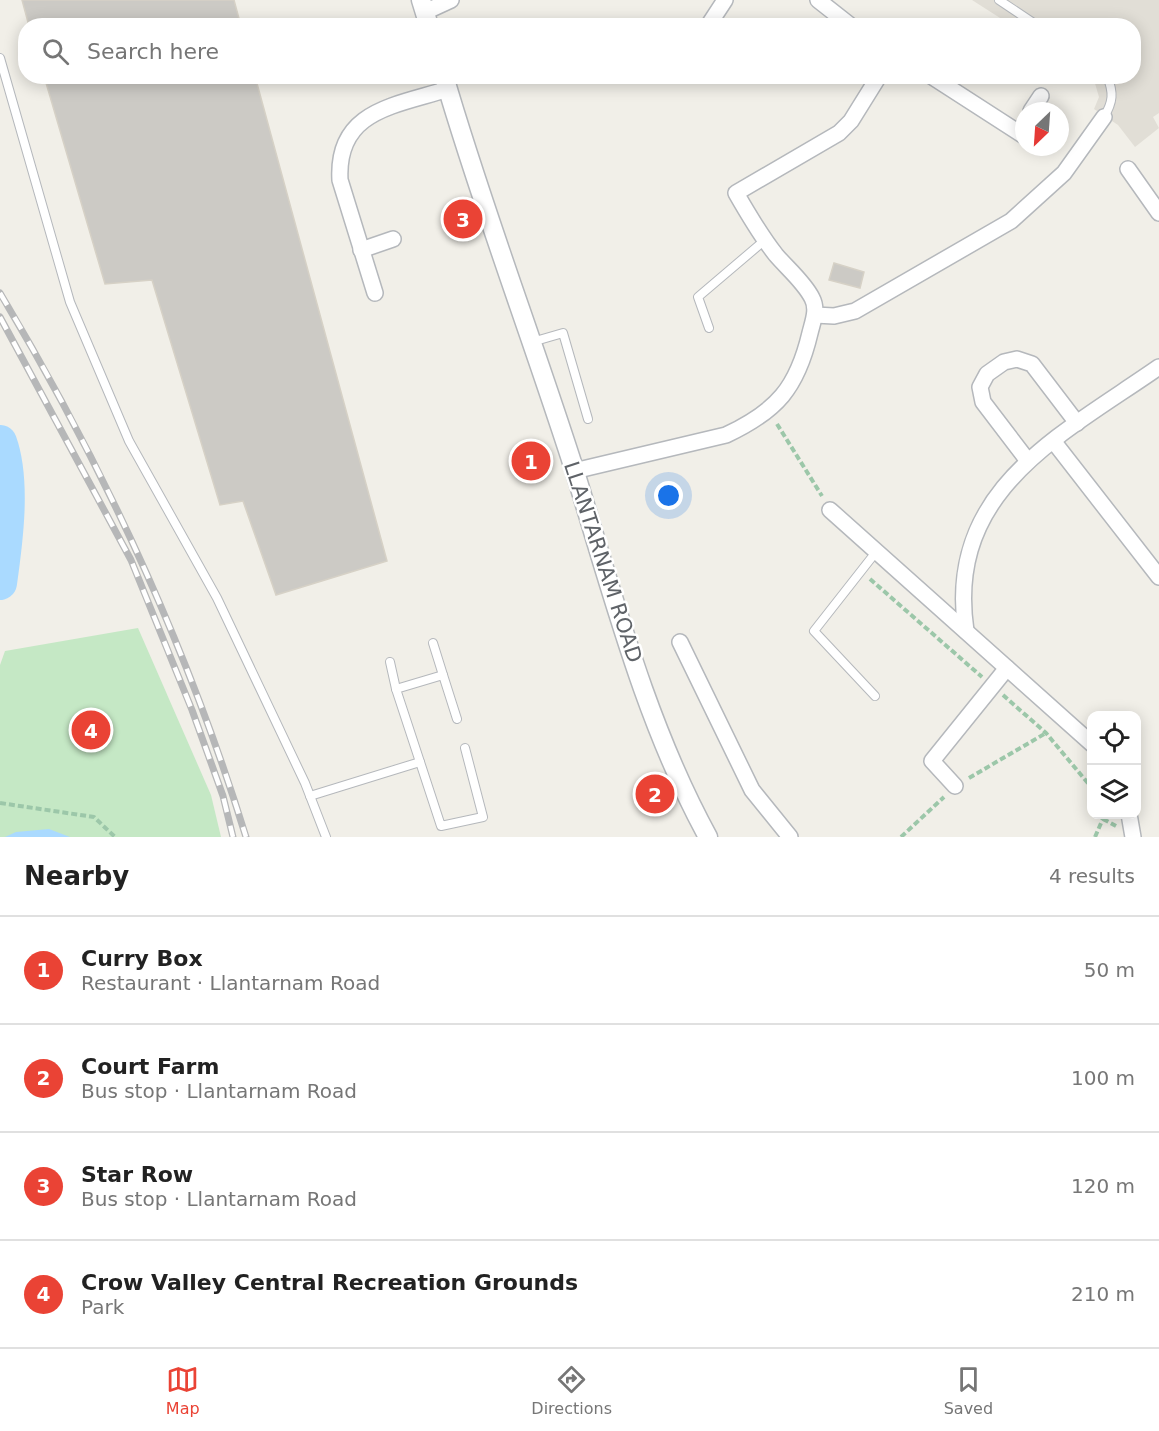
<!DOCTYPE html>
<meta charset="utf-8">
<style>
:root{--surface:#fff;--page:#f2f2f2;--text:#222;--muted:#767676;--line:#e0e0e0;--accent:#ea4335}
body{margin:0;font-family:"DejaVu Sans",sans-serif;background:var(--page);color:var(--text)}
.controls{position:absolute;right:18px;bottom:18px;display:grid;overflow:hidden;border-radius:12px;box-shadow:0 3px 15px #0003}
.controls button{width:54px;height:54px;display:grid;place-items:center;padding:0;border:0;border-bottom:2px solid var(--line);background:var(--surface);color:var(--text);font:30px sans-serif}
.compass{position:absolute;left:1015px;top:102px;width:54px;height:54px;border-radius:50%;background:var(--surface);box-shadow:0 3px 15px #0003;rotate:205deg}
.you{position:absolute;left:669px;top:496px;width:21px;height:21px;margin:-15px;border:4px solid #fff;border-radius:50%;background:#1a73e8;box-shadow:0 0 0 9px #1a73e833}
.badge{display:grid;place-items:center;width:39px;height:39px;border-radius:50%;background:var(--accent);color:#fff;font-size:20px;font-weight:700}
.pin{position:absolute;translate:-50% -50%;border:3px solid #fff;box-shadow:0 2px 6px #0006}
.list{margin:0;padding:0;list-style:none}
h2{display:flex;justify-content:space-between;align-items:center;height:78px;margin:0;padding:0 24px;font-size:26px}
h2 small{font-size:20px;font-weight:400;color:var(--muted)}
.list li{display:grid;grid-template-columns:39px 1fr auto;gap:18px;align-items:center;box-sizing:border-box;height:108px;padding:0 24px;border-top:2px solid var(--line)}
.list b{display:block;font-size:22px;white-space:nowrap}
.list p{margin:0;font-size:20px;white-space:nowrap;color:var(--muted)}
.list em{font-size:20px;font-style:normal;color:var(--muted)}
.icon{flex:none;width:33px;height:33px;fill:none;stroke:currentColor;stroke-width:2;stroke-linecap:round;stroke-linejoin:round}
.map{position:relative;flex:none;width:1159px;height:837px;overflow:hidden}
.search{position:absolute;background:var(--surface);box-shadow:0 3px 15px #0003;left:18px;right:18px;top:18px;height:66px;display:flex;align-items:center;gap:15px;box-sizing:border-box;padding:0 21px;border-radius:24px;color:var(--muted);font-size:22px}
.sheet{height:510px;background:var(--surface)}
nav{display:flex;justify-content:space-around;align-items:center;box-sizing:border-box;height:84px;border-top:2px solid var(--line);background:var(--surface);font-size:16px;color:var(--muted)}
nav a{display:grid;justify-items:center;gap:3px}
nav .on{color:var(--accent)}
.map>svg:first-child{display:block}
.education{fill:#e1ded6}
.green{fill:#c5e8c5}
.water{fill:#aadaff}
.lines{fill:none;stroke-linecap:round;stroke-linejoin:round}
.river{stroke:#aadaff;stroke-width:34}
.building{fill:#cccac5;stroke:#d6d1c6;stroke-width:1.5}
.service-casing{stroke:#b5b8bc;stroke-width:10}
.minor-casing{stroke:#b5b8bc;stroke-width:18}
.tertiary-casing{stroke:#b5b8bc;stroke-width:21}
.path{stroke:#9cc7a9;stroke-width:4;stroke-dasharray:6 3;stroke-linecap:butt}
.service{stroke:#fff;stroke-width:8}
.minor{stroke:#fff;stroke-width:15}
.tertiary{stroke:#fff;stroke-width:18}
.rail-casing{stroke:#b6b7b8;stroke-width:7}
.rail{stroke:#fff;stroke-width:4.5;stroke-dasharray:14;stroke-linecap:butt}
.labels{text-anchor:middle;dominant-baseline:central;stroke-width:5;stroke-linejoin:round;paint-order:stroke}
.street-label{font-size:21px;fill:#5f6368;stroke:#fff}
</style>
<div class="map">
<svg width="1159" height="837" viewBox="0 0 1159 837">
<rect width="100%" height="100%" fill="#f1efe8"/>
<polygon class="education" points="972,0 1159,0 1159,113 1153,117 1159,128 1135,147 1118,125 1094,109 1099,97 1094,80 1089,77 1134,76 1134,26 1011,25"/>
<polygon class="green" points="138,628 211,795 221,837 0,837 0,665 5,651"/>
<polygon class="water" points="49,829 70,837 5,837 16,832"/>
<g class="lines">
<path class="river" d="M0 442C14 481 6 541 0 583"/>
</g>
<g class="building">
<polygon points="22,0 234,0 241,26 29,26"/>
<polygon points="44,76 255,76 387,561 276,595 243,501 220,505 152,280 105,284"/>
<polygon points="834,263 864,272 860,288 829,280"/>
</g>
<g class="lines">
<g class="service-casing">
<g id="service">
<polyline points="999,0 1038,26"/>
<polyline points="0,58 70,302 129,441 217,598 305,783 326,837"/>
<path d="M1104 117C1113 102 1114 93 1107 76"/>
<polyline points="709,328 698,297 765,240"/>
<polyline points="532,342 563,333 588,419"/>
<polyline points="433,643 443,675"/>
<polyline points="390,662 396,689"/>
<polyline points="875,696 814,631 876,552"/>
<polyline points="420,762 441,826 483,817 465,748"/>
<polyline points="310,796 420,762 396,689 443,675 457,719"/>
</g>
</g>
<g class="minor-casing">
<g id="minor">
<polyline points="818,0 851,26"/>
<polyline points="425,12 451,0"/>
<polyline points="708,26 725,0"/>
<polyline points="931,76 1024,136"/>
<polyline points="1031,111 1041,96"/>
<polyline points="1128,169 1159,213"/>
<polyline points="361,250 393,239"/>
<path d="M375 293 340 180C336 110 395 106 448 89"/>
<polyline points="815,315 834,316 855,311 1011,221 1064,173 1104,117"/>
<polyline points="1054,442 1159,577"/>
<polyline points="1028,461 983,402 980,387 987,374 1004,362 1017,359 1032,364 1077,423"/>
<path d="M574 471 726 435C777 411 797 388 810 333 813 321 818 309 812 298 804 282 787 268 776 255 761 236 748 214 736 193L839 133 851 121 879 76"/>
<polyline points="830,510 1092,744"/>
<path d="M966 631C945 490 1060 436 1159 367"/>
<polyline points="680,642 752,790 790,837"/>
<polyline points="955,786 932,761 1007,668"/>
<polyline points="1129,814 1133,837"/>
</g>
</g>
<g class="tertiary-casing">
<g id="tertiary">
<polyline points="421,0 429,26"/>
<path d="M444 76C483 210 533 340 575 472 613 595 646 724 708 837"/>
</g>
</g>
<g class="path">
<polyline points="777,424 822,496"/>
<polyline points="870,579 982,677"/>
<polyline points="1003,695 1046,733 1092,788"/>
<polyline points="969,778 1046,733"/>
<polyline points="0,803 94,817 115,837"/>
<polyline points="1103,819 1116,826"/>
<polyline points="901,837 944,797"/>
<polyline points="1095,837 1105,814"/>
</g>
<use href="#service" class="service"/>
<use href="#minor" class="minor"/>
<use href="#tertiary" class="tertiary"/>
<g class="rail-casing">
<g id="rail">
<path d="M0 293C103 465 187 646 246 837"/>
<polyline points="0,317 131,560 192,710 223,796 233,837"/>
</g>
</g>
<use href="#rail" class="rail"/>
</g>
<g class="labels">
<g class="street-label">
<text transform="translate(603 562) rotate(72)">LLANTARNAM ROAD</text>
</g>
</g>
</svg>
<div class="controls">
<button><svg class="icon" aria-label="locate" viewBox="0 0 24 24"><circle cx="12" cy="12" r="6"/><path d="M12 2v4M12 18v4M2 12h4M18 12h4"/></svg></button>
<button><svg class="icon" aria-label="layers" viewBox="0 0 24 24"><path d="M12 4l9 5-9 5-9-5zM3 14l9 5 9-5"/></svg></button>
</div>
<svg class="compass" viewBox="-18 -18 36 36"><path d="M0-13l5 13h-10z" fill="#e53935"/><path d="M0 13l5-13h-10z" fill="#767676"/></svg>
<div class="you"></div>
<div class="pin badge" style="left:531px;top:461px">1</div>
<div class="pin badge" style="left:655px;top:794px">2</div>
<div class="pin badge" style="left:463px;top:219px">3</div>
<div class="pin badge" style="left:91px;top:730px">4</div>
<div class="search"><svg class="icon" aria-label="search" viewBox="0 0 24 24"><circle cx="10" cy="10" r="6"/><path d="M15 15l6 6"/></svg>Search here</div>
</div>
<section class="sheet">
<h2>Nearby<small>4 results</small></h2>
<ul class="list">
<li><span class="badge">1</span><div><b>Curry Box</b><p>Restaurant · Llantarnam Road</p></div><em>50 m</em></li>
<li><span class="badge">2</span><div><b>Court Farm</b><p>Bus stop · Llantarnam Road</p></div><em>100 m</em></li>
<li><span class="badge">3</span><div><b>Star Row</b><p>Bus stop · Llantarnam Road</p></div><em>120 m</em></li>
<li><span class="badge">4</span><div><b>Crow Valley Central Recreation Grounds</b><p>Park</p></div><em>210 m</em></li>
</ul>
</section>
<nav>
<a class="on"><svg class="icon" aria-label="map" viewBox="0 0 24 24"><path d="M3 6l6-2 6 2 6-2v14l-6 2-6-2-6 2zM9 4v14M15 6v14"/></svg>Map</a>
<a><svg class="icon" aria-label="directions" viewBox="0 0 24 24"><path d="M12 3l9 9-9 9-9-9zM9 14v-3h6M13 9l2 2-2 2"/></svg>Directions</a>
<a><svg class="icon" aria-label="saved" viewBox="0 0 24 24"><path d="M7 4h10v16l-5-4-5 4z"/></svg>Saved</a>
</nav>
